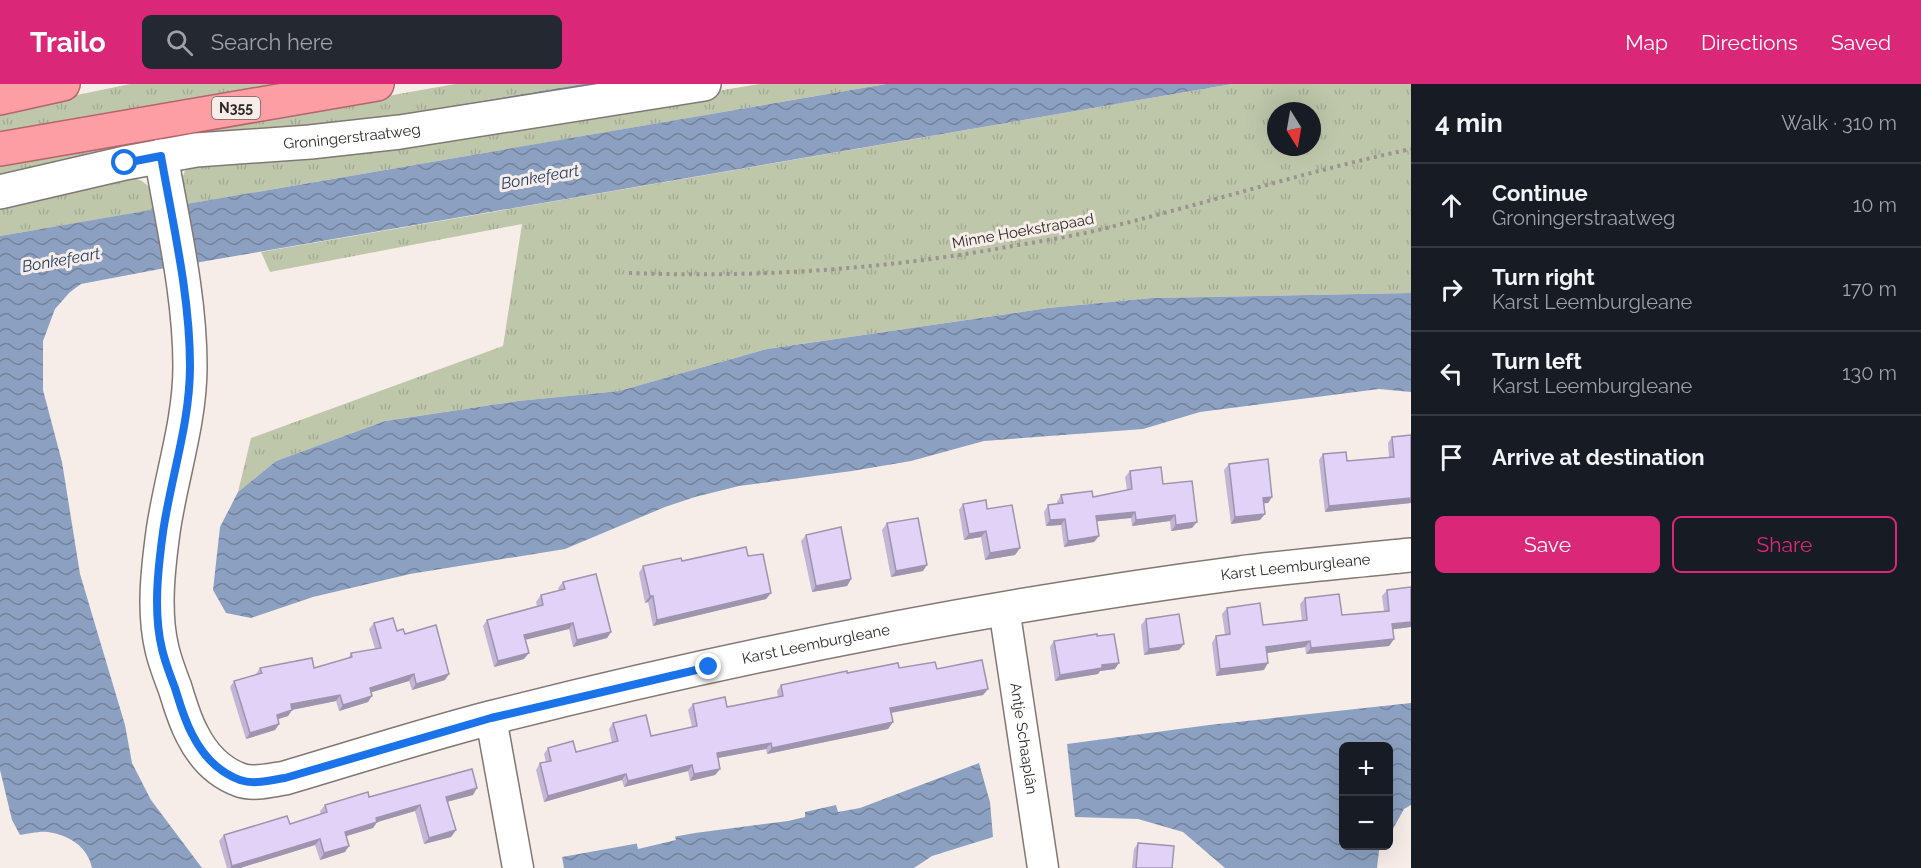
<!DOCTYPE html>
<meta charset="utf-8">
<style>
:root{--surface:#171b24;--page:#242831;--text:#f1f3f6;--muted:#9ea1a6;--line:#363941;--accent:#db2777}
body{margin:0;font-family:Raleway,sans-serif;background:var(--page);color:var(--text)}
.controls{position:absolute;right:18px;bottom:18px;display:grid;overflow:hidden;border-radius:9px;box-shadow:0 6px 24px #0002}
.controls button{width:54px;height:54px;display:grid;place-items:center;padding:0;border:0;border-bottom:2px solid var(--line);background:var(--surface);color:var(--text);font:30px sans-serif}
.compass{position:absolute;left:1267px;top:18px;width:54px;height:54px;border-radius:50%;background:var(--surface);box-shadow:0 6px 24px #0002;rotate:169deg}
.stop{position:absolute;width:18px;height:18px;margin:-14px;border:4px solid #1a73e8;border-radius:50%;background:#fff}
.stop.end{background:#1a73e8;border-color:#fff;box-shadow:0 2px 6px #0008}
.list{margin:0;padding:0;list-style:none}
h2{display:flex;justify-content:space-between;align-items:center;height:78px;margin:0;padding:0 24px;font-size:26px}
h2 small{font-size:20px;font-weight:400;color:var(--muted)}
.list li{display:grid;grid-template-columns:39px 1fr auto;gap:18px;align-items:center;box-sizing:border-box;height:84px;padding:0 24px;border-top:2px solid var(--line)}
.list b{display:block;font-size:22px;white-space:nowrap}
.list p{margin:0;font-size:20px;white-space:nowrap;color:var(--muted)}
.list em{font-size:20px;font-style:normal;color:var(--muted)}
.actions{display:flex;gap:12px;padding:18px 24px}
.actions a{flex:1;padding:14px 0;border:2px solid var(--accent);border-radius:9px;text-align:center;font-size:21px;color:var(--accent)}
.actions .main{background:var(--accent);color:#fff}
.icon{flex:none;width:33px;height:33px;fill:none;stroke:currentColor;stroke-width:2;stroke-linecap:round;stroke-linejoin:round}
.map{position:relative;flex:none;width:1411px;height:784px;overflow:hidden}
header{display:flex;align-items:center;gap:36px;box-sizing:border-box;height:84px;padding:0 30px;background:var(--accent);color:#fff}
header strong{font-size:28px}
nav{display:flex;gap:33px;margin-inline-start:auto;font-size:21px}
.search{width:420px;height:54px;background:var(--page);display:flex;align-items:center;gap:15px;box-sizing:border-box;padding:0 21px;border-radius:9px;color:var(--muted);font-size:22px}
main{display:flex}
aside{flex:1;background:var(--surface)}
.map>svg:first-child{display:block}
.grass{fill:url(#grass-tufts);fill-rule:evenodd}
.water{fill:url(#water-waves)}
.pier{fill:#f7ede8}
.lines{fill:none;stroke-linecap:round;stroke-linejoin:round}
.minor-casing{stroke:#817874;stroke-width:33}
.tertiary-casing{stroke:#817874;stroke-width:36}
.trunk-casing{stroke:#b4656a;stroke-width:36}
.path{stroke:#9a9490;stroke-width:4;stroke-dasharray:3 4.5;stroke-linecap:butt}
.minor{stroke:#fff;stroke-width:30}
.tertiary{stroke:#fff;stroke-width:33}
.trunk{stroke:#fc9ea4;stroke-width:33}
.wall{fill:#c2b5d5}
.shaded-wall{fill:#9e94ae}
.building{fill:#e1d3f8;stroke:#9e94ae;stroke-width:1.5}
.route{stroke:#1a73e8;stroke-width:8}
.labels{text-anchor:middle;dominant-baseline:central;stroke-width:6;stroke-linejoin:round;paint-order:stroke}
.shield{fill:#f7ede8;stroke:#6a6462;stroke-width:1.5}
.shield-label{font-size:14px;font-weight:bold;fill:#2d2a28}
.street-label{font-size:15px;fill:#2d2a28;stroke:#f7ede8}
.water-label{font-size:16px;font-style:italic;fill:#1e3b66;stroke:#f7ede8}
</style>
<header>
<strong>Trailo</strong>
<div class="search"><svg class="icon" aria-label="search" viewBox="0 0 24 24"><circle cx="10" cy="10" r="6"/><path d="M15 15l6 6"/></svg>Search here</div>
<nav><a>Map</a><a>Directions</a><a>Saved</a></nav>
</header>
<main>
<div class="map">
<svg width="1411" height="784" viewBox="0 0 1411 784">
<defs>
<pattern id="grass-tufts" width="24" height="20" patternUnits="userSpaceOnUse" patternTransform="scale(1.5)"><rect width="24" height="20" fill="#bfc7ab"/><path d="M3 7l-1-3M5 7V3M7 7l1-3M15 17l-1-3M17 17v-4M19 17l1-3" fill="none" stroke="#a4ab93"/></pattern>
<pattern id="water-waves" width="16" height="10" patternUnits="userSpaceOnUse" patternTransform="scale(1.5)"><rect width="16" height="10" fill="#8ca1c1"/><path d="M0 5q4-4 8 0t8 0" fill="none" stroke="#73839d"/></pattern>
</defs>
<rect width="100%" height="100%" fill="#f7ede8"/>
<g class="grass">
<polygon points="130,0 290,0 0,52 0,27"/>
<polygon points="455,0 582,0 404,30 592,0 649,0 0,97 0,81"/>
<polygon points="759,0 886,0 187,120 184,101 179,102 185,87 193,81 443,53"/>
<path d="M1232 0H1411V209L1152 214 1048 224 767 265 619 307 518 317 385 337 276 377 238 408 251 354 503 262 522 140 270 188 261 168ZM1276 27H1312V63H1276Z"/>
<path d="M129 93C151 97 151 106 156 126L0 152V119Z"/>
</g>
<g class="water">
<polygon points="582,0 592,0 404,31 404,30"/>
<path d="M886 0H1232L160 185 81 200 70 208 55 225 43 257V306L62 378 80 490 125 641 132 679 151 716 202 784H92C88 763 69 751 48 748 39 747 28 750 20 751L12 736 0 686V152Z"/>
<polygon points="1411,209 1411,308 1379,305 1200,328 1143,345 984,357 911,377 852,387 739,402 695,413 665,423 565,465 410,490 313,513 251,534 226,529 213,506 220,443 238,408 276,377 385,337 518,317 619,307 767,265 1048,224 1152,214"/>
<polygon points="1411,619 1411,721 1404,725 1389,752 1388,662 1344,662 1344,762 1383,762 1379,767 1377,784 1225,784 1183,748 1138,735 1075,733 1067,660 1209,641"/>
<polygon points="979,679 990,718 993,753 932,772 914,784 564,784 562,773 695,749 788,737 805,733 805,728 836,721 838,728 860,724"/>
</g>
<polygon class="pier" points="674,749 676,756 638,765 636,756"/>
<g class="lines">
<g class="minor-casing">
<g id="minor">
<path id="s1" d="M1004 524 1043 784"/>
<polyline points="491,634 518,784"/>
</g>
</g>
<g class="tertiary-casing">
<g id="tertiary">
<path id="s2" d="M161 72C173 141 190 212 190 282 190 339 171 392 163 448 158 485 153 528 162 565 165 578 170 591 175 604 180 620 184 635 192 650 202 670 218 688 240 696 254 701 271 696 285 694 353 674 421 652 490 634 735 572 988 522 1239 489 1296 482 1354 477 1411 471"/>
<path id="s3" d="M0 108 125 79 196 66 310 58 400 48 704 0"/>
</g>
</g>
<g class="trunk-casing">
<g id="trunk">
<polyline points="0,14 63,0"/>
<polyline points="0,65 377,0"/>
</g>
</g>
<path class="path" d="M629 189C760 194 890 185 1018 161 1042 157 1066 153 1090 148 1198 122 1303 88 1411 65"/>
<use href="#minor" class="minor"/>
<use href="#tertiary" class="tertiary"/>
<use href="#trunk" class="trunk"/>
</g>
<g class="wall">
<polygon points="1392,353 1411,419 1325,428 1319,376 1323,370 1347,377 1389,373 1388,359"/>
<polygon points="1229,380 1272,413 1268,419 1263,419 1260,436 1231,440 1224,386"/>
<polygon points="1130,387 1163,400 1192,444 1171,447 1170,437 1132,442 1131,434 1096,437 1099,452 1094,458 1064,463 1061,441 1046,442 1044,428 1048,421 1057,420 1057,418 1061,411 1093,413 1127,406 1125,393"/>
<polygon points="963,420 987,425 1020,464 1015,471 985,476 981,453 964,456 959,426"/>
<polygon points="887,439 923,487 891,493 882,446"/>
<polygon points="806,451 851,495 847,502 812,508 801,457"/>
<polygon points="748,472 771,509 766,515 653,542 648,518 645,519 639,489 643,482 682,477"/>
<polygon points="563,498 611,548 607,554 573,563 569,545 525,556 524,575 494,583 483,542 487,536 537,522 536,518 541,511 559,507 558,504"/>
<polygon points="1387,506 1411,543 1393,545 1394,555 1389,562 1306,570 1305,563 1267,569 1264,586 1216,592 1212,559 1216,552 1225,551 1222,530 1227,524 1263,541 1302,537 1300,520 1305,514 1342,531 1384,527 1382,512"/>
<polygon points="1146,535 1179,566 1144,571 1141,541"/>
<polygon points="374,539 405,550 445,596 412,606 409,597 371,608 368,618 339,627 336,617 292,626 288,632 278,635 279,640 275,646 246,655 230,603 234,597 256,590 260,584 314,584 348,575 351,569 375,565 369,545"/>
<polygon points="1097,552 1115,585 1100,587 1098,590 1055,597 1050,563 1054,557"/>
<polygon points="899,584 937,585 988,605 983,611 891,629 893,638 888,645 767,670 766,665 718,674 720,685 715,691 690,697 688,687 624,703 622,696 544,718 536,686 540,679 546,678 544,670 548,664 576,668 612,659 609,645 613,639 651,652 692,643 688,626 693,620 727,623 778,613 777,607 781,601 847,589"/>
<polygon points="473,711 447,718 456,746 451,753 424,760 415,727 377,738 373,744 346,752 345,768 320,776 315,761 240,784 227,784 219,757 224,751 290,740 321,730 320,727 325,721"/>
<polygon points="1138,759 1172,784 1132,784 1134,765"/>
</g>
<g class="shaded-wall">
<polygon points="1272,413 1268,419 1258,420 1263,414"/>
<polygon points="1411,414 1411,419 1325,428 1329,422"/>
<polygon points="1135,428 1131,434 1091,438 1096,432"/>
<polygon points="1265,430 1260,436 1231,440 1235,433"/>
<polygon points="1175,431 1170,437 1132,442 1136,436"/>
<polygon points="1065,435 1061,441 1046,442 1050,436"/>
<polygon points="1197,438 1192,444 1171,447 1176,441"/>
<polygon points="986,447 981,453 964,456 969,450"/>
<polygon points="1099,452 1094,458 1064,463 1068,457"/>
<polygon points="1020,464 1015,471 985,476 990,469"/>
<polygon points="927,481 923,487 891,493 896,487"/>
<polygon points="851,495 847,502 812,508 816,502"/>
<polygon points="771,509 766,515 653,542 657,536"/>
<polygon points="650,512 653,512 648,518 645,519"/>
<polygon points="1411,538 1411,543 1388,546 1392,540"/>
<polygon points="573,539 569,545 520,557 524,551"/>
<polygon points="611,548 607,554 573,563 577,556"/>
<polygon points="1394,555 1389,562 1306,570 1311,564"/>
<polygon points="1310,557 1305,563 1262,570 1266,563"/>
<polygon points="1184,560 1179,566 1144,571 1149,565"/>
<polygon points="529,569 524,575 494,583 498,577"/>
<polygon points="1119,579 1115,585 1100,587 1098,590 1055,597 1060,591 1102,581"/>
<polygon points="1268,579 1264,586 1216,592 1220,585"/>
<polygon points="414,590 409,597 366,610 370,604"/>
<polygon points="449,590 445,596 412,606 416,600"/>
<polygon points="988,605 983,611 885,630 890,624"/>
<polygon points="340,611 336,617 286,627 291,620"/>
<polygon points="372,612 368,618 339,627 343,621"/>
<polygon points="292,626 288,632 272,637 277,631"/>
<polygon points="893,638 888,645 767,670 772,664"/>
<polygon points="279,640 275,646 246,655 250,649"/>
<polygon points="771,659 766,665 712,675 717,669"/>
<polygon points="692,681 688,687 624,703 628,697"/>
<polygon points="720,685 715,691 690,697 694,690"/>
<polygon points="626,690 622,696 544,718 548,712"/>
<polygon points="477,704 473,711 442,719 446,713"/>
<polygon points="420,721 415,727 371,740 376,734"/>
<polygon points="377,738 373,744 340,754 345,748"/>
<polygon points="456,746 451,753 424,760 429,754"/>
<polygon points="320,755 315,761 240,784 230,784 232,782"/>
<polygon points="349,762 345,768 320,776 324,769"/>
</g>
<g class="building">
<polygon points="1411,351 1411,414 1329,422 1323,370 1346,368 1347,377 1394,373 1392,353"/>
<polygon points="1268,375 1272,413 1263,414 1265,430 1235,433 1229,380"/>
<polygon points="1161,383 1163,400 1192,397 1197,438 1176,441 1175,431 1136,436 1135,428 1096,432 1099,452 1068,457 1065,435 1050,436 1048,421 1063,419 1061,411 1092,407 1093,413 1132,405 1130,387"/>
<polygon points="986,416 987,425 1012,421 1020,464 990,469 986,447 969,450 963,420"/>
<polygon points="918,434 927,481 896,487 887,439"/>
<polygon points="841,443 851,495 816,502 806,451"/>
<polygon points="746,463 748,472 763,470 771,509 657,536 653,512 650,512 643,482 681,474 682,477"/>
<polygon points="596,490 611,548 577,556 573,539 524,551 529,569 498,577 487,536 543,521 541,511 565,505 563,498"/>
<polygon points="1411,503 1411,538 1392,540 1394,555 1311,564 1310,557 1266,563 1268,579 1220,585 1216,552 1230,550 1227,524 1260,519 1263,541 1307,536 1305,514 1339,510 1342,531 1389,527 1387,506"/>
<polygon points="1179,530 1184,560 1149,565 1146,535"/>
<polygon points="393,534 397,547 403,545 405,550 436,541 449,590 416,600 414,590 370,604 372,612 343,621 340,611 291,620 292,626 277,631 279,640 250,649 234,597 262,589 260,584 312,574 314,584 352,573 351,569 381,564 374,539"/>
<polygon points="1097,550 1097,552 1114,550 1119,579 1102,581 1102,584 1060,591 1054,557"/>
<polygon points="982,576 988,605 890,624 893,638 772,664 771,659 717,669 720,685 694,690 692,681 628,697 626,690 548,712 540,679 551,677 548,664 573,657 576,668 618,657 613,639 646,631 651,652 697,642 693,620 725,613 727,623 783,612 781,601 847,587 847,589 898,579 899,584 935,578 937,585"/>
<polygon points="472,685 477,704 446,713 456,746 429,754 420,721 376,734 377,738 345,748 349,762 324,769 320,755 232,782 224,751 287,732 290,740 327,728 325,721 368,708 369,713"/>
<polygon points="1138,759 1174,762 1172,784 1136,784"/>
</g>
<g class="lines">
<path class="route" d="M125 79 161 72C173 141 190 212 190 282 190 339 171 393 163 448 158 485 153 528 162 565 165 578 170 591 175 604 180 620 184 635 192 650 202 670 218 688 240 696 254 701 271 696 285 694L491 634 709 583"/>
</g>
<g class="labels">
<rect class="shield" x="212" y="13" width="48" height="22" rx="4.5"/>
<g class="shield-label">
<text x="236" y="24">N355</text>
</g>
<g class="street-label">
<text stroke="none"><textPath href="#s3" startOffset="357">Groningerstraatweg</textPath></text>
<text transform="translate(1023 147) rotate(-10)">Minne Hoekstrapaad</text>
<text stroke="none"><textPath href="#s2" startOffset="1736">Karst Leemburgleane</textPath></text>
<text stroke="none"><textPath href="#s2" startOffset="1250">Karst Leemburgleane</textPath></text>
<text stroke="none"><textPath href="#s1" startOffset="132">Antje Schaaplân</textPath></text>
</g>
<g class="water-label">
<text transform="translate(540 93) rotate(-10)">Bonkefeart</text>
<text transform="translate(61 176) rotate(-10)">Bonkefeart</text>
</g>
</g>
</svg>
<div class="controls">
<button>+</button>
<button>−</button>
</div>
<svg class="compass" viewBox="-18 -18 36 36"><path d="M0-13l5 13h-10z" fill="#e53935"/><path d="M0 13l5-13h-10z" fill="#9ea1a6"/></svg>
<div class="stop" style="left:125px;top:79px"></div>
<div class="stop end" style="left:709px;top:583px"></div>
</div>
<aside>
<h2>4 min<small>Walk · 310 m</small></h2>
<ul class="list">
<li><svg class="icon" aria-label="ahead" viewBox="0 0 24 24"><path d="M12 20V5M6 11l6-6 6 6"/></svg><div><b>Continue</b><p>Groningerstraatweg</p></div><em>10 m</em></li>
<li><svg class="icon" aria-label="right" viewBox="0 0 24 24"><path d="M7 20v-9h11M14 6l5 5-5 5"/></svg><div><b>Turn right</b><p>Karst Leemburgleane</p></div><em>170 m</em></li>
<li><svg class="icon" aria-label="left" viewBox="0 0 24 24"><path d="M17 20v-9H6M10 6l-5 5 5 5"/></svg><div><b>Turn left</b><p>Karst Leemburgleane</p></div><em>130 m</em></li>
<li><svg class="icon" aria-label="arrive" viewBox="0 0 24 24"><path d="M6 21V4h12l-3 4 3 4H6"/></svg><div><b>Arrive at destination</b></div></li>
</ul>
<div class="actions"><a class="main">Save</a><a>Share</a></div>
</aside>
</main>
